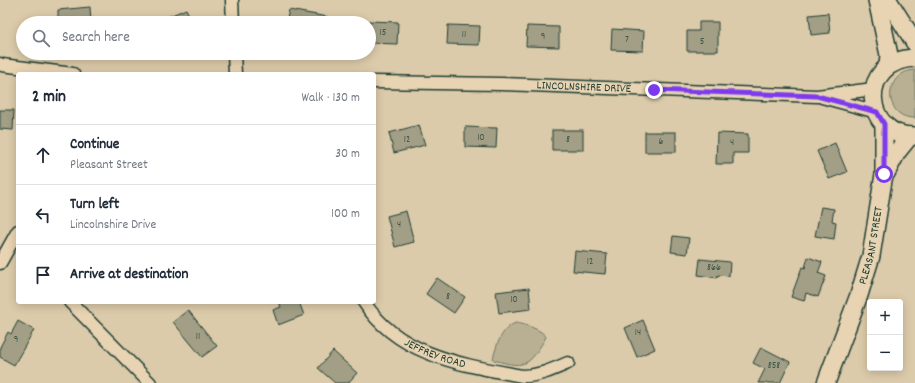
<!DOCTYPE html>
<meta charset="utf-8">
<style>
:root{--surface:#fff;--page:#f6f6f7;--text:#1f2937;--muted:#747a83;--line:#e0e1e3}
body{margin:0;font-family:Dekko,sans-serif;background:var(--page);color:var(--text)}
.controls{position:absolute;right:12px;bottom:12px;display:grid;overflow:hidden;border-radius:4px;box-shadow:0 2px 10px #0003}
.controls button{width:36px;height:36px;display:grid;place-items:center;padding:0;border:0;border-bottom:1px solid var(--line);background:var(--surface);color:var(--text);font:20px sans-serif}
.stop{position:absolute;width:12px;height:12px;margin:-9px;border:3px solid #7c3aed;border-radius:50%;background:#fff}
.stop.end{background:#7c3aed;border-color:#fff;box-shadow:0 1px 4px #0008}
.list{margin:0;padding:0;list-style:none}
h2{display:flex;justify-content:space-between;align-items:center;height:52px;margin:0;padding:0 16px;font-size:17px}
h2 small{font-size:13px;font-weight:400;color:var(--muted)}
.list li{display:grid;grid-template-columns:26px 1fr auto;gap:12px;align-items:center;box-sizing:border-box;height:60px;padding:0 16px;border-top:1px solid var(--line)}
.list b{display:block;font-size:15px;white-space:nowrap}
.list p{margin:0;font-size:13px;white-space:nowrap;color:var(--muted)}
.list em{font-size:13px;font-style:normal;color:var(--muted)}
.icon{flex:none;width:22px;height:22px;fill:none;stroke:currentColor;stroke-width:2;stroke-linecap:round;stroke-linejoin:round}
.map{position:relative;flex:none;width:915px;height:383px;overflow:hidden}
.search{position:absolute;background:var(--surface);box-shadow:0 2px 10px #0003;left:16px;top:16px;width:360px;height:44px;display:flex;align-items:center;gap:10px;box-sizing:border-box;padding:0 14px;border-radius:22px;color:var(--muted);font-size:15px}
.panel{position:absolute;background:var(--surface);box-shadow:0 2px 10px #0003;left:16px;top:72px;width:360px;height:232px;border-radius:4px}
.map>svg:first-child{display:block}
.green{fill:#b9b094;stroke:#6c7664}
.building{fill:#a29f86;stroke:#1f3d34}
.lines{fill:none;stroke-linecap:round;stroke-linejoin:round}
.minor-casing{stroke:#1f3d34;stroke-width:15}
.secondary-casing{stroke:#1f3d34;stroke-width:20}
.minor{stroke:#e8d4b2;stroke-width:12}
.secondary{stroke:#e8d4b2;stroke-width:17}
.route{stroke:#7c3aed;stroke-width:5}
.labels{text-anchor:middle;dominant-baseline:central;stroke-width:3;stroke-linejoin:round;paint-order:stroke}
.number-label{font-size:10px;fill:#405648}
.street-label{font-size:12px;fill:#1f3d34;stroke:#e8d4b2}
</style>
<div class="map">
<svg width="915" height="383" viewBox="0 0 915 383">
<rect width="100%" height="100%" fill="#dccbaa"/>
<filter id="ink" filterUnits="userSpaceOnUse"><feTurbulence type="fractalNoise" baseFrequency=".025" numOctaves="2"/><feDisplacementMap in="SourceGraphic" scale="8" xChannelSelector="R" yChannelSelector="G"/><feConvolveMatrix kernelMatrix="1 2 1 2 8 2 1 2 1" color-interpolation-filters="sRGB"/></filter>
<g filter="url(#ink)">
<g class="green">
<path d="M915 70V118C883 119 882 72 915 70Z"/>
<path d="M516 323C524 324 543 330 546 337 530 364 527 370 494 360L493 359C496 346 502 327 516 323Z"/>
</g>
<g class="building">
<polygon points="90,7 91,23 58,23 58,10"/>
<polygon points="186,9 193,23 153,23"/>
<polygon points="289,10 328,17 327,23 286,23"/>
<polygon points="828,13 830,33 811,35 809,15"/>
<polygon points="369,21 398,22 397,44 369,43"/>
<polygon points="699,22 718,22 718,51 687,51 687,31 699,31"/>
<polygon points="448,25 480,26 479,45 447,44"/>
<polygon points="527,26 559,27 559,47 526,46"/>
<polygon points="612,29 644,31 643,51 611,50"/>
<polygon points="0,110 14,110 13,130 0,129"/>
<polygon points="419,125 425,145 394,153 389,133"/>
<polygon points="465,127 497,128 496,148 465,147"/>
<rect x="552" y="130" width="31" height="20"/>
<rect x="645" y="132" width="31" height="20"/>
<polygon points="717,133 748,134 748,153 733,153 733,164 716,164"/>
<polygon points="835,143 847,172 829,179 817,151"/>
<polygon points="821,207 834,209 832,221 836,222 834,239 815,236"/>
<polygon points="406,211 414,242 395,247 387,216"/>
<polygon points="673,236 689,238 687,254 671,252"/>
<polygon points="575,251 607,254 605,274 573,271"/>
<polygon points="808,257 822,262 818,273 826,276 818,297 806,293 804,301 791,297 802,267 805,268"/>
<polygon points="700,259 730,262 729,276 718,275 717,278 698,275"/>
<polygon points="437,278 465,297 454,313 426,294"/>
<polygon points="529,288 531,309 499,313 496,292"/>
<polygon points="279,302 299,302 304,315 278,325 273,310 281,307"/>
<polygon points="188,310 217,346 202,357 173,322"/>
<polygon points="643,320 655,349 637,357 625,328"/>
<polygon points="18,321 34,330 14,365 0,357 0,347 8,332 11,334"/>
<polygon points="761,347 790,362 780,383 758,383 765,369 753,363"/>
<polygon points="333,351 357,373 348,383 335,383 318,368"/>
</g>
<g class="lines">
<g class="minor-casing">
<g id="minor">
<polyline points="232,0 233,23"/>
<polyline points="234,53 235,74"/>
<polyline points="0,64 2,65 73,74"/>
<path id="s1" d="M374 82 501 84 817 96 874 89"/>
<polyline points="822,97 877,112"/>
<polyline points="0,263 18,231"/>
<polyline points="70,302 150,383"/>
<path id="s2" d="M364 302C398 356 464 365 522 376 539 376 552 370 568 363"/>
</g>
</g>
<g class="secondary-casing">
<g id="secondary">
<polyline points="877,0 889,55 888,66"/>
<polyline points="888,0 915,43"/>
<path d="M915 58C856 60 863 138 915 136"/>
<polyline points="886,173 897,152 910,136"/>
<path id="s3" d="M826 383 859 295 871 256 884 174V124"/>
</g>
</g>
<use href="#minor" class="minor"/>
<use href="#secondary" class="secondary"/>
</g>
</g>
<g class="lines" filter="url(#ink)">
<polyline class="route" points="654,90 817,96 877,112 884,124 884,174"/>
</g>
<g class="labels">
<g class="number-label">
<text x="383" y="33">15</text>
<text x="464" y="35">11</text>
<text x="543" y="37">9</text>
<text x="627" y="40">7</text>
<text x="702" y="42">5</text>
<text x="481" y="138">10</text>
<text x="407" y="140">12</text>
<text x="568" y="140">8</text>
<text x="661" y="142">6</text>
<text x="732" y="143">4</text>
<text x="399" y="225">4</text>
<text x="590" y="262">12</text>
<text x="714" y="268">866</text>
<text x="448" y="297">8</text>
<text x="514" y="300">10</text>
<text x="638" y="333">14</text>
<text x="198" y="337">11</text>
<text x="16" y="340">9</text>
<text x="774" y="366">858</text>
</g>
<g class="street-label">
<text stroke="none"><textPath href="#s1" startOffset="210">LINCOLNSHIRE DRIVE</textPath></text>
<text stroke="none"><textPath href="#s3" startOffset="145">PLEASANT STREET</textPath></text>
<text stroke="none"><textPath href="#s2" startOffset="90">JEFFREY ROAD</textPath></text>
</g>
</g>
</svg>
<div class="controls">
<button>+</button>
<button>−</button>
</div>
<div class="stop" style="left:884px;top:174px"></div>
<div class="stop end" style="left:654px;top:90px"></div>
<div class="search"><svg class="icon" aria-label="search" viewBox="0 0 24 24"><circle cx="10" cy="10" r="6"/><path d="M15 15l6 6"/></svg>Search here</div>
<section class="panel">
<h2>2 min<small>Walk · 130 m</small></h2>
<ul class="list">
<li><svg class="icon" aria-label="ahead" viewBox="0 0 24 24"><path d="M12 20V5M6 11l6-6 6 6"/></svg><div><b>Continue</b><p>Pleasant Street</p></div><em>30 m</em></li>
<li><svg class="icon" aria-label="left" viewBox="0 0 24 24"><path d="M17 20v-9H6M10 6l-5 5 5 5"/></svg><div><b>Turn left</b><p>Lincolnshire Drive</p></div><em>100 m</em></li>
<li><svg class="icon" aria-label="arrive" viewBox="0 0 24 24"><path d="M6 21V4h12l-3 4 3 4H6"/></svg><div><b>Arrive at destination</b></div></li>
</ul>
</section>
</div>
